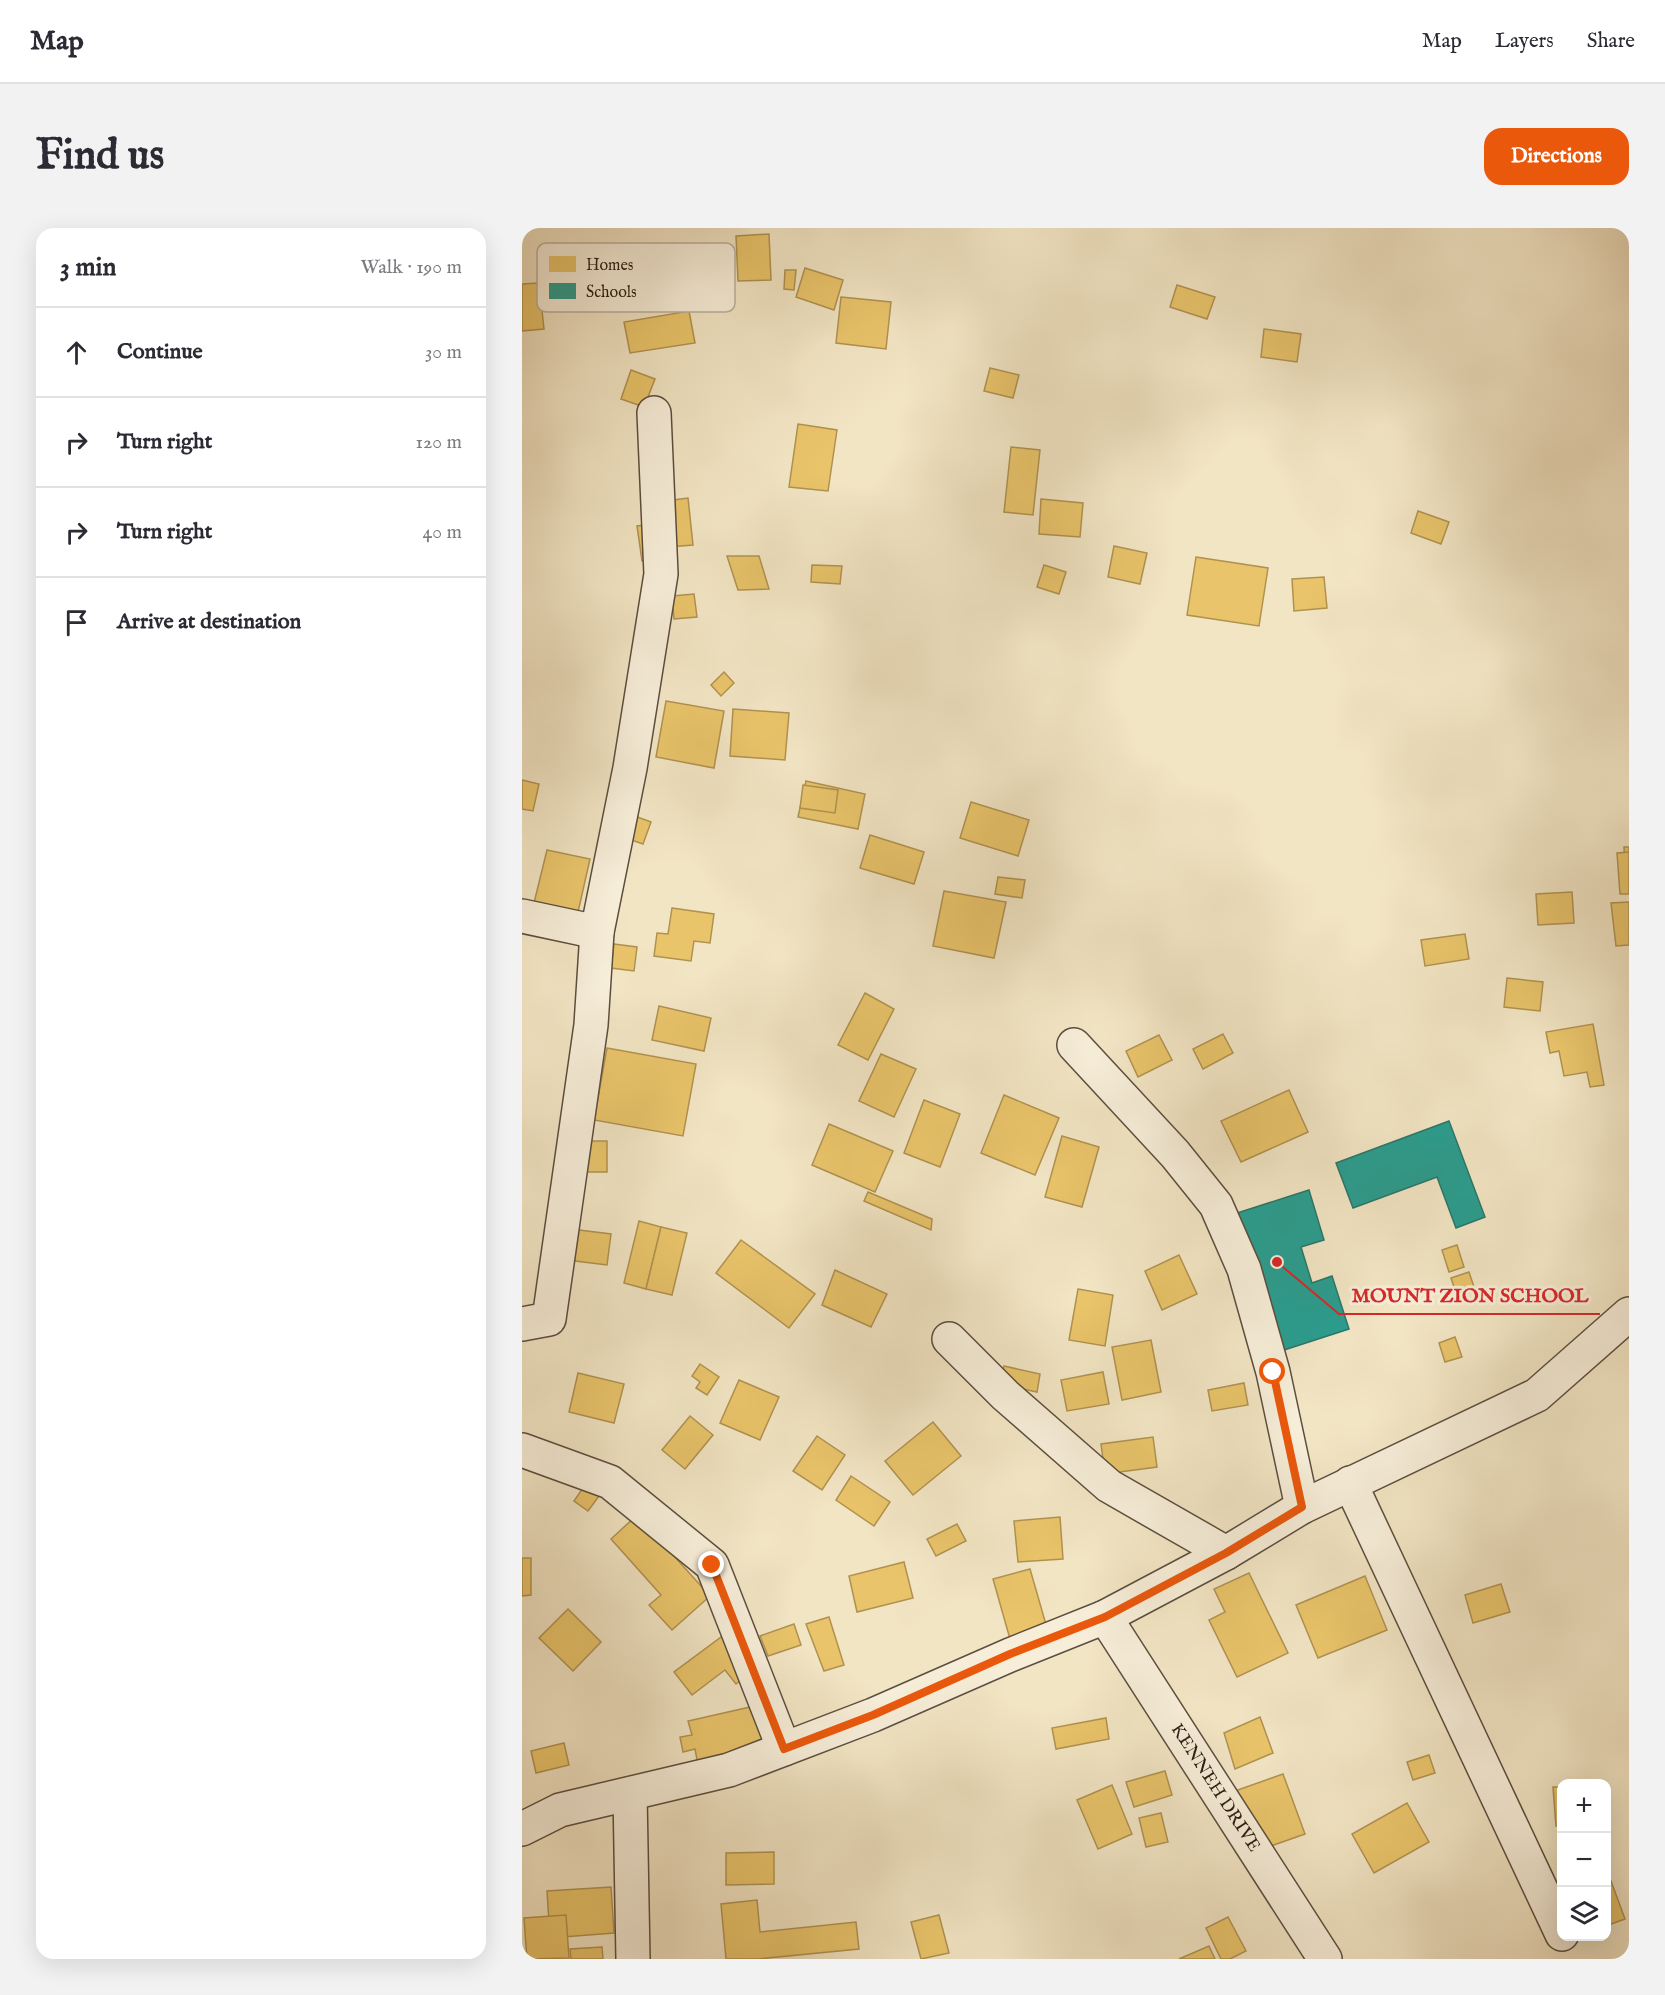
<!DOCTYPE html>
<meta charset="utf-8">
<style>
:root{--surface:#fff;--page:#f2f2f3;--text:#2b2b33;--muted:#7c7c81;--line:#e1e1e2;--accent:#ea580c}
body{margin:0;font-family:"IM FELL English",serif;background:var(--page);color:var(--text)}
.controls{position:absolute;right:18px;bottom:18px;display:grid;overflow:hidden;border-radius:12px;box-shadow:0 6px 24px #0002}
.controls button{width:54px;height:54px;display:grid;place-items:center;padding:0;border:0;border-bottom:2px solid var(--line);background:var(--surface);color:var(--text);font:30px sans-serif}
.stop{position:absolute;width:18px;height:18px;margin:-14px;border:4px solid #ea580c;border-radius:50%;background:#fff}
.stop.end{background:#ea580c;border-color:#fff;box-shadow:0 2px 6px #0008}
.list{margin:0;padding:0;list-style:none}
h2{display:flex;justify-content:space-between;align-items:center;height:78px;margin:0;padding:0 24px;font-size:26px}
h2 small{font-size:20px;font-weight:400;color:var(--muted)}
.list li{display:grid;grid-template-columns:39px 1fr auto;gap:18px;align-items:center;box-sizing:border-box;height:90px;padding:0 24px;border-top:2px solid var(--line)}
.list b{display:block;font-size:22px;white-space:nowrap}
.list em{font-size:20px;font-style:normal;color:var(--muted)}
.icon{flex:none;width:33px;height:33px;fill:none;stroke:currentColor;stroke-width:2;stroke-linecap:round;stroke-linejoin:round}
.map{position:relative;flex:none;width:1107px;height:1731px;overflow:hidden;border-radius:18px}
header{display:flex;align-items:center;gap:36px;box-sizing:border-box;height:84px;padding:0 30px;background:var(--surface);border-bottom:2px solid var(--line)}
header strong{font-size:28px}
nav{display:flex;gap:33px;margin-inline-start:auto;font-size:21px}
.intro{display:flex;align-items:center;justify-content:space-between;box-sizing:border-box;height:144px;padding:0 36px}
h1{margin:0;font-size:42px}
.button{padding:15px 27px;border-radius:18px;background:var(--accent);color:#fff;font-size:21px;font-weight:700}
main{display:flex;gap:36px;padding:0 36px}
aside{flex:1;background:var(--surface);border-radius:18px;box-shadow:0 6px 24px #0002}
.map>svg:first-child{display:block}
.homes{fill:#e9c46a;stroke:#b09250;stroke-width:1.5}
.schools{fill:#2a9d8f;stroke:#2a766a;stroke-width:1.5}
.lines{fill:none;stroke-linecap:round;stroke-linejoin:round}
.minor-casing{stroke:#5c4e3f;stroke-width:36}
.minor{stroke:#f7eed9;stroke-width:33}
.route{stroke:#ea580c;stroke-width:8}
.labels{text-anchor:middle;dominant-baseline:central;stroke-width:6;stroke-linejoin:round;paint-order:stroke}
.street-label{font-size:18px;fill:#2a1c13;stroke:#f7eed9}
.key{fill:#f7eed9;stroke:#baaf9e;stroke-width:1.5}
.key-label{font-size:16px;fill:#2a1c13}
.leader{fill:none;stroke:#d62828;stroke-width:2}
.callout-dot{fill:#d62828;stroke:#f7eed9;stroke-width:2}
.callout-label{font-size:20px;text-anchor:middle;font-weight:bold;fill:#d62828;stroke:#f7eed9;stroke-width:6;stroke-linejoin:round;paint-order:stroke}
</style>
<header>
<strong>Map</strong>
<nav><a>Map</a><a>Layers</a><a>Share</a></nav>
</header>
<div class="intro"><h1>Find us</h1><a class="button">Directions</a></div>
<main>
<aside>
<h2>3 min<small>Walk · 190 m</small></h2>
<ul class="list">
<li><svg class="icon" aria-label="ahead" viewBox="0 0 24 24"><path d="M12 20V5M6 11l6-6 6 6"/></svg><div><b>Continue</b></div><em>30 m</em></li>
<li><svg class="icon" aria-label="right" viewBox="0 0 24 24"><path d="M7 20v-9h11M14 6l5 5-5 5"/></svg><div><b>Turn right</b></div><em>120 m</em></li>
<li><svg class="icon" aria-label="right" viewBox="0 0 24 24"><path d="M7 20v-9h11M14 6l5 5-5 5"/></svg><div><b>Turn right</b></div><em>40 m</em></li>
<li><svg class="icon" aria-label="arrive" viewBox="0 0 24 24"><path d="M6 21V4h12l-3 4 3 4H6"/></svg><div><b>Arrive at destination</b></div></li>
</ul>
</aside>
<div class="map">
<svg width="1107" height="1731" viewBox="0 0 1107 1731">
<rect width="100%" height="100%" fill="#f2e5c4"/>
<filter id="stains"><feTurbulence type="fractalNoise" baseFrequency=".00333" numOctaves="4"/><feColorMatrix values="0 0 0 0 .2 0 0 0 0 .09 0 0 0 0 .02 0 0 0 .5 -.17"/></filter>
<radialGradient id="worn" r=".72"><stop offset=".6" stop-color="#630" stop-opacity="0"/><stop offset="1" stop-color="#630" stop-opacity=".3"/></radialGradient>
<g class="homes">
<polygon points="247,6 249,52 216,53 214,8"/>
<polygon points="283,40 321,52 312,82 274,69"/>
<polygon points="263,42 274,42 272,62 262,61"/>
<polygon points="17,55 22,101 0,103 0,56"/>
<polygon points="655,57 693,69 685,91 648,79"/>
<polygon points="319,69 369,74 364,121 314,115"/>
<polygon points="167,83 173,115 108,125 102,94"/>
<polygon points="742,101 779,106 775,134 739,129"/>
<polygon points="468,140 497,147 491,170 462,163"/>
<polygon points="109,142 133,151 122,179 99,171"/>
<polygon points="276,196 315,202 306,263 267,259"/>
<polygon points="489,219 518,222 511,287 482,284"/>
<polygon points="166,270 171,317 147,319 143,273"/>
<polygon points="519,271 561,275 558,309 517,306"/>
<polygon points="896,283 927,294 919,316 889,305"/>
<polygon points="132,296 138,330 120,333 115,298"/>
<polygon points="592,318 625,325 618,356 586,349"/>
<polygon points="205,328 237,328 247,361 216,362"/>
<polygon points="674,329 746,340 737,398 665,387"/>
<polygon points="290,337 320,338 318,356 289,354"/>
<polygon points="522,337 544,344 537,366 515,359"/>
<polygon points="802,349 805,380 772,383 770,351"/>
<polygon points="172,366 175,389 152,391 150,368"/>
<polygon points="202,444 212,455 199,468 189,457"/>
<polygon points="144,473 202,483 192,540 134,529"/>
<polygon points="211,481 267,485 263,532 208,528"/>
<polygon points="0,552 17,556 11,583 0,581"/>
<polygon points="284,553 343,566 336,601 276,589"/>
<polygon points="281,557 316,562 313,585 278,580"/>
<polygon points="449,574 507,592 496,628 438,610"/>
<polygon points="110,587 129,594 121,616 101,609"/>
<polygon points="348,607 402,624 392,656 338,640"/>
<polygon points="1102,619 1107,619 1107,640 1103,640"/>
<polygon points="25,622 68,631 54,693 10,683"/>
<polygon points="1107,624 1107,666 1098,666 1095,625"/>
<polygon points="476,649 503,652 500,670 473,666"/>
<polygon points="422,663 484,674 472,730 411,718"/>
<polygon points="1050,664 1052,695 1016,697 1014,666"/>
<polygon points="1107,674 1107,717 1094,718 1089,675"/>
<polygon points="150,680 192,686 188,715 172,713 169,733 132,728 135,705 146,706"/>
<polygon points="943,706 947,731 903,738 899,712"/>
<polygon points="92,716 115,719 112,743 89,740"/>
<polygon points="985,750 1021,754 1018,783 982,779"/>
<polygon points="343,765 372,781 346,832 316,817"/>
<polygon points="137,778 189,790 182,823 130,812"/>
<polygon points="1071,796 1082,857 1068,859 1065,844 1042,848 1037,823 1028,825 1024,804"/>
<polygon points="701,806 711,825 681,841 671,821"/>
<polygon points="637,807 650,832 616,849 604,823"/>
<polygon points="85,820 174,836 161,908 72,892"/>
<polygon points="359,826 394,841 372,889 337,873"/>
<polygon points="767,862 786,904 719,934 699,893"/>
<polygon points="482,867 537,890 513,947 459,925"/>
<polygon points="402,872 438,886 418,939 382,925"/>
<polygon points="307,896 371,923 353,964 290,937"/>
<polygon points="540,908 577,919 560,979 523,969"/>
<rect x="53" y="913" width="32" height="31"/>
<polygon points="346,964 410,991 409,1002 342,973"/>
<polygon points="117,993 139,999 124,1061 102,1055"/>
<polygon points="139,999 165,1005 150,1067 124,1061"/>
<polygon points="49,1001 89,1006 85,1037 45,1032"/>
<polygon points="219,1012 293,1066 267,1100 194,1045"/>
<polygon points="935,1017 942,1039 927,1044 920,1022"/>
<polygon points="657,1027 675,1066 640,1082 623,1043"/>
<polygon points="313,1042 365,1066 349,1099 300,1077"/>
<polygon points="947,1044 952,1059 934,1065 929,1050"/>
<polygon points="556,1061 591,1067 583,1118 547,1112"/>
<polygon points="933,1109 940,1129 923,1134 917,1115"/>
<polygon points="629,1112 639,1164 600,1172 590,1119"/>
<polygon points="178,1136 197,1149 185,1167 174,1160 178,1154 170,1148"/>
<polygon points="482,1138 518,1146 515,1164 478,1156"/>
<polygon points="581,1144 587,1176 545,1183 539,1152"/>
<polygon points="56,1145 102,1156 92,1195 47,1184"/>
<polygon points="217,1152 257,1169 238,1212 198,1195"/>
<polygon points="722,1155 726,1177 690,1183 686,1162"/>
<polygon points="168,1188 191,1207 163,1241 140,1222"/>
<polygon points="411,1194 439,1228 391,1267 363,1233"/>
<polygon points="295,1208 323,1227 300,1262 271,1243"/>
<polygon points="631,1209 635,1239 583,1246 579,1216"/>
<polygon points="329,1248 368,1274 352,1298 314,1272"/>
<polygon points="65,1254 80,1264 66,1283 52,1273"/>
<polygon points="115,1287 188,1368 150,1402 127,1377 139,1367 89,1311"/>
<polygon points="538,1289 541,1331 496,1334 492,1293"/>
<polygon points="435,1296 444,1313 414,1328 405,1311"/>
<polygon points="0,1330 9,1330 9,1367 0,1368"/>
<polygon points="382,1334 391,1370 335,1384 327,1348"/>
<polygon points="508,1341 525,1400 488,1411 471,1351"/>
<polygon points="727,1345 766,1425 715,1449 687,1392 703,1384 692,1361"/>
<polygon points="843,1348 865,1402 796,1430 774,1377"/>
<polygon points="979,1356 988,1384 951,1395 943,1367"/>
<polygon points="46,1381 79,1414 51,1443 17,1410"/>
<polygon points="307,1389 322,1437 302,1443 284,1396"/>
<polygon points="272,1396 279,1417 246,1428 238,1408"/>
<polygon points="214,1398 229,1444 214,1456 203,1442 170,1467 152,1444"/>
<polygon points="237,1477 247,1520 176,1537 173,1521 161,1524 158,1509 170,1507 166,1493"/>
<polygon points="738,1489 751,1525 713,1541 702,1505"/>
<polygon points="584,1490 587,1511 534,1521 530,1500"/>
<polygon points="42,1515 47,1537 14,1545 9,1523"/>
<polygon points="907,1527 913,1545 891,1552 885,1534"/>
<polygon points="643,1543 650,1567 612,1579 604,1554"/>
<polygon points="761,1546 783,1606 735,1623 713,1563"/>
<polygon points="590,1557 610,1606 576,1621 555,1572"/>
<polygon points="1031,1559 1040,1559 1040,1598 1034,1598"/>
<polygon points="885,1575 907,1614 852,1645 830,1606"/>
<polygon points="639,1585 646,1614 624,1619 617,1590"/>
<polygon points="252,1624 252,1656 204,1657 204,1625"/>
<polygon points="1089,1653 1103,1691 1084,1698 1084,1655"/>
<polygon points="89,1659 92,1705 28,1710 25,1663"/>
<polygon points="235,1672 238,1704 334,1694 337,1721 236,1731 204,1731 199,1676"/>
<polygon points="44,1687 47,1730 5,1731 2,1690"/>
<polygon points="417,1687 427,1725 399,1731 389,1694"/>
<polygon points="706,1689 724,1723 708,1731 699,1731 684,1700"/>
<polygon points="687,1718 693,1731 657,1731"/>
<polygon points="80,1719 81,1731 49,1731 48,1721"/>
</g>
<g class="schools">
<polygon points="927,893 963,989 934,1000 915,949 831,980 814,935"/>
<polygon points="787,962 802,1012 779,1019 790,1055 810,1048 827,1101 756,1124 712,986"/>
</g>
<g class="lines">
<g class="minor-casing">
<g id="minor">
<polyline points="0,688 75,704"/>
<polyline points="552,817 653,926 694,977 722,1041 751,1144 780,1279"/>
<polyline points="0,1096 27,1091 69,797 75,704 108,540 139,346 132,185"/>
<polyline points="427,1111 483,1167 587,1258 704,1325"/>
<polyline points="0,1222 88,1254 190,1337 262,1521"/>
<polyline points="828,1255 1040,1706"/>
<polyline points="583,1389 803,1731"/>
<polyline points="108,1566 111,1731"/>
<polyline points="0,1601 38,1582 207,1542 351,1487 488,1427 583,1389 704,1325 780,1279 1015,1167 1107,1086"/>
</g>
</g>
<use href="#minor" class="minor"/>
</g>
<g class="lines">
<polyline class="route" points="190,1337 262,1521 351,1487 488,1426 583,1389 704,1325 780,1279 751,1144"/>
</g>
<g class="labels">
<g class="street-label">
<text transform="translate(693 1560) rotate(57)">KENNEH DRIVE</text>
</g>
</g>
<rect x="15" y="15" width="198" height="69" rx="9" class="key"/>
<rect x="27" y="28" width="27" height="16" fill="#e9c46a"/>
<rect x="27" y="55" width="27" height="16" fill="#2a9d8f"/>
<g class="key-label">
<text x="64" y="42">Homes</text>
<text x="64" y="69">Schools</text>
</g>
<path class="leader" d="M755 1034L817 1086H1078"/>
<circle class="callout-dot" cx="755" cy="1034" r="6"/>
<g class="callout-label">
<text x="948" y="1074">MOUNT ZION SCHOOL</text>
</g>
<rect width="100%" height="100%" filter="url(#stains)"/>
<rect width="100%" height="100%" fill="url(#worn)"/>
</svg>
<div class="controls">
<button>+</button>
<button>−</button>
<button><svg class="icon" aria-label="layers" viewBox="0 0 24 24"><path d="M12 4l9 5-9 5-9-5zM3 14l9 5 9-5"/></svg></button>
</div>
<div class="stop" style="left:751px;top:1144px"></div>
<div class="stop end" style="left:190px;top:1337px"></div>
</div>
</main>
